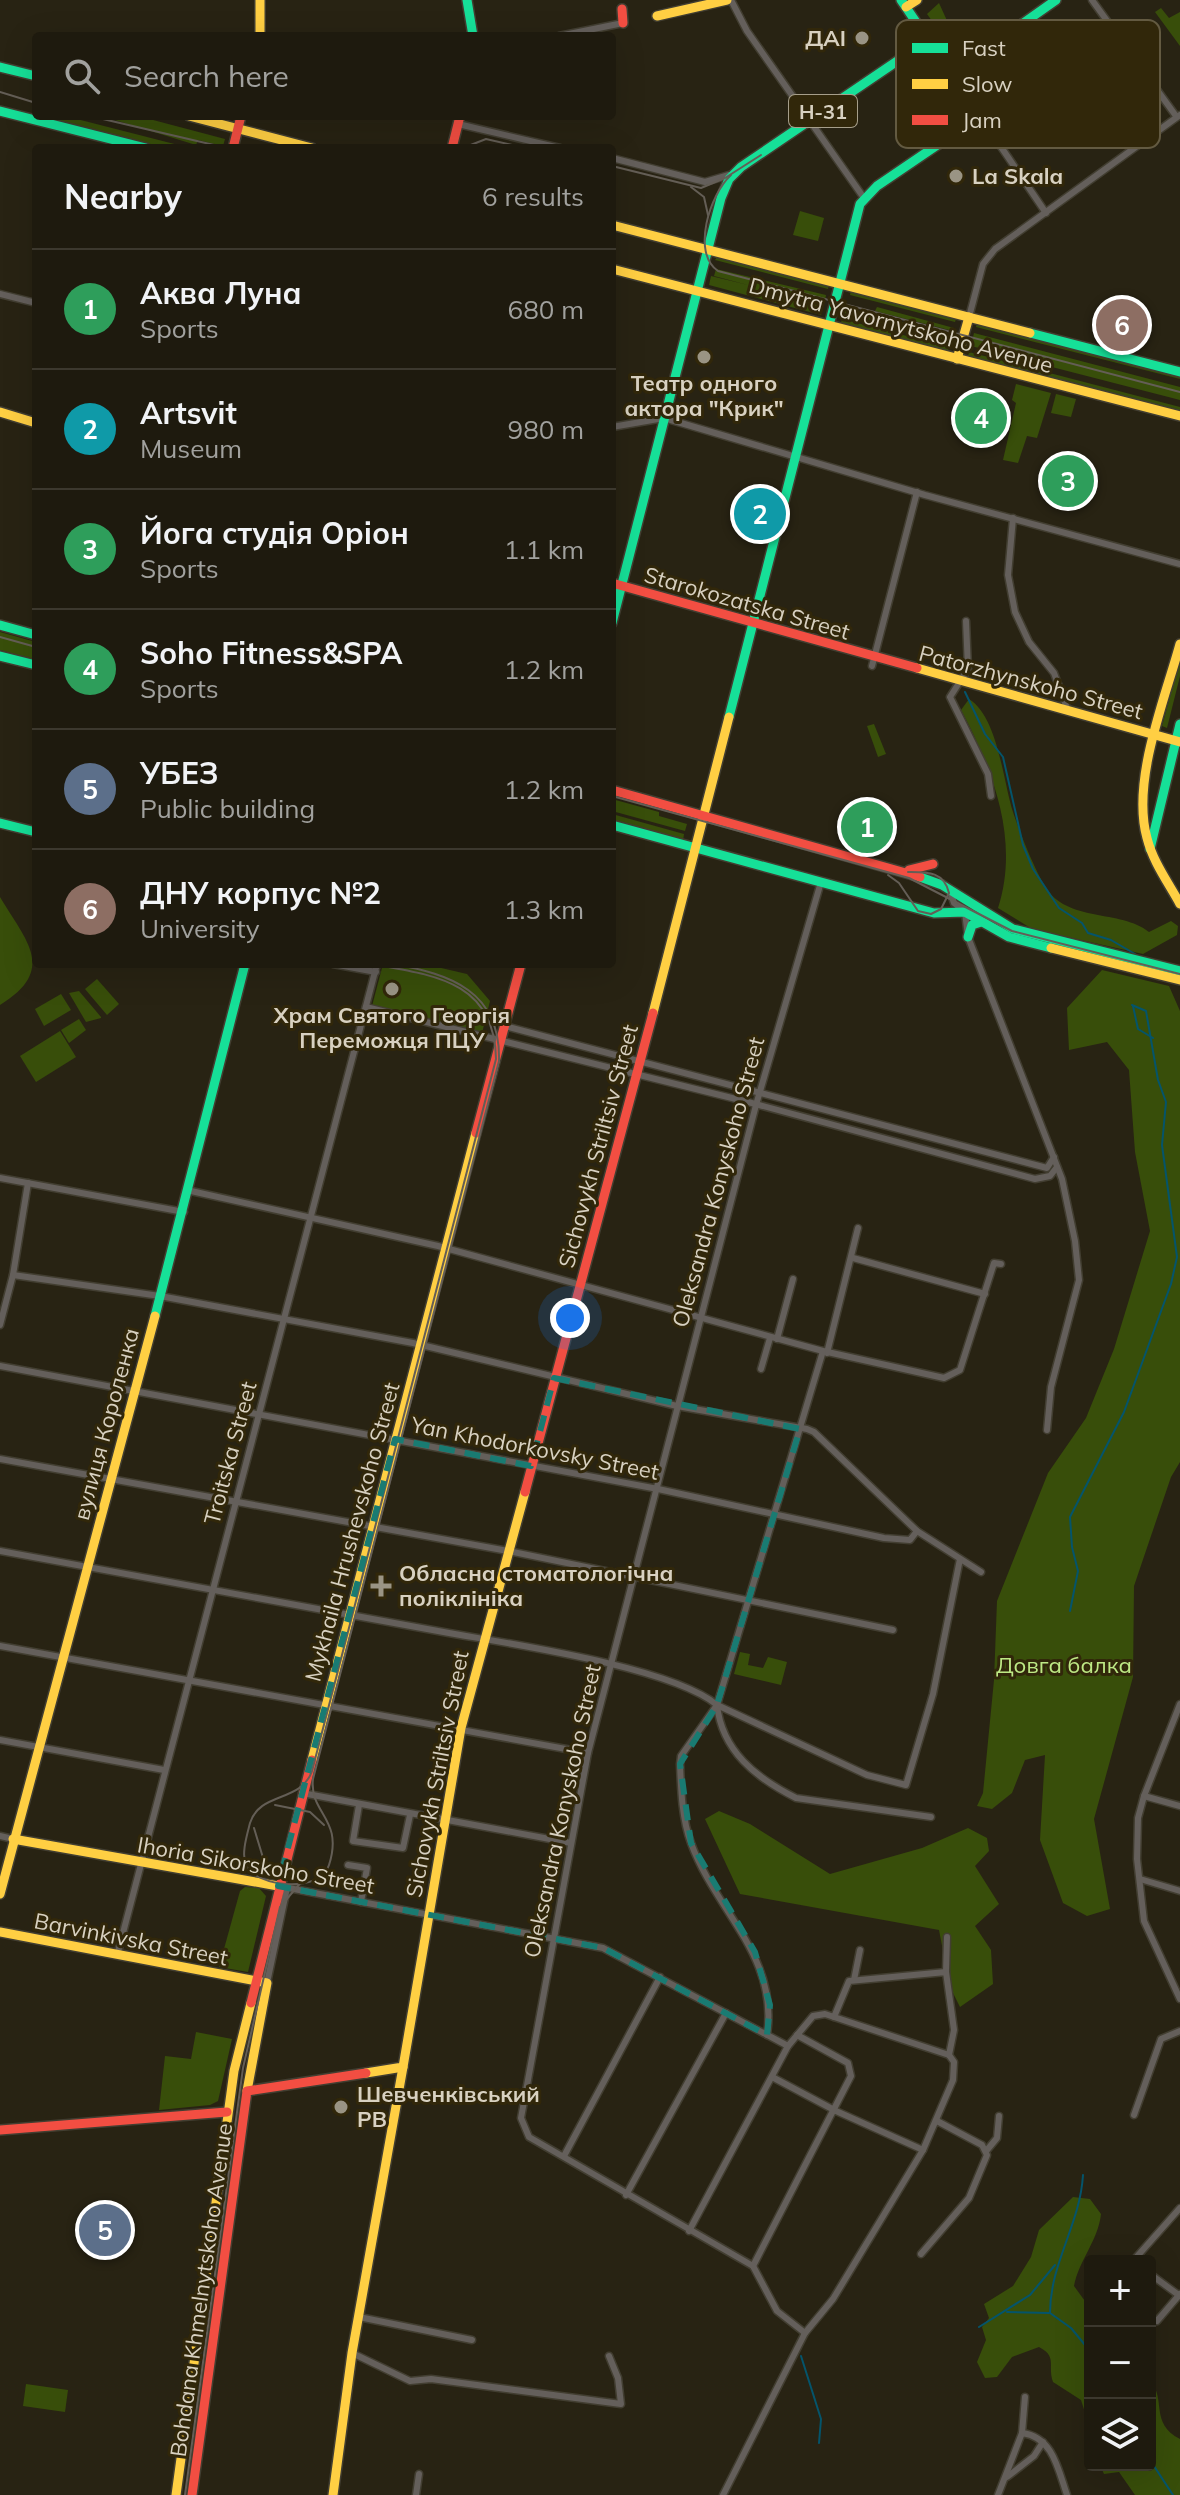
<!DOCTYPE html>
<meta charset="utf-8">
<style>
:root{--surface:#1e1a0e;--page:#2b271c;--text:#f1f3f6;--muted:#a1a19e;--line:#3c382e;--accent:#9a9484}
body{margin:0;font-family:Mulish,sans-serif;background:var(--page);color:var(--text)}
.controls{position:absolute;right:24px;bottom:24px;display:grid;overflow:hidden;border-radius:8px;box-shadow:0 8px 32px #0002}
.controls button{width:72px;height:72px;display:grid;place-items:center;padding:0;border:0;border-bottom:2px solid var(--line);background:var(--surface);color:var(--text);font:40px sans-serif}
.you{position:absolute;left:570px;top:1318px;width:28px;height:28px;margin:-20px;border:6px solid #fff;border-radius:50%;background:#1a73e8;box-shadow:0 0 0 12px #1a73e833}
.badge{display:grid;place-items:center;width:52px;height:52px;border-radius:50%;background:var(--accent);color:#fff;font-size:26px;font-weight:700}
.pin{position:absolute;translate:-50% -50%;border:4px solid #fff;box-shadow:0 2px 8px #0006}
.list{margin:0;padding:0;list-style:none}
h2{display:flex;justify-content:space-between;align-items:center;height:104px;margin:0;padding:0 32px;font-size:34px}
h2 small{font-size:26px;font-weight:400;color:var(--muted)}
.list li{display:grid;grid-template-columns:52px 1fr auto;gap:24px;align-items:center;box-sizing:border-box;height:120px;padding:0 32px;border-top:2px solid var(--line)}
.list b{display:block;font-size:30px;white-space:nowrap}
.list p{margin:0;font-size:26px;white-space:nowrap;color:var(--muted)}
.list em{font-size:26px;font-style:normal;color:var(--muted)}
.icon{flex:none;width:44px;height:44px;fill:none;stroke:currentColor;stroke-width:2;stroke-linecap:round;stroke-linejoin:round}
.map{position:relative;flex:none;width:1180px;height:2495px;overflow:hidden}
.search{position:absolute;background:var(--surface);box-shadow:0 8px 32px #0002;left:32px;top:32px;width:584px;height:88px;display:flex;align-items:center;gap:20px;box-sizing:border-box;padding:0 28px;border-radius:8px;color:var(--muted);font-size:30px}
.panel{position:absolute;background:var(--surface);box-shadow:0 8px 32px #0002;left:32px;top:144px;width:584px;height:824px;border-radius:8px}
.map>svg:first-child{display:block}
.green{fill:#384e0a}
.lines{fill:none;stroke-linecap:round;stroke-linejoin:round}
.stream{stroke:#04546b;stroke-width:2}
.street-casing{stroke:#423e31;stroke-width:9}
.fast-casing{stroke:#423e31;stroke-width:12}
.slow-casing{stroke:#423e31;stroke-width:12}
.jam-casing{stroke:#423e31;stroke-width:12}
.street{stroke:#645f5b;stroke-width:6}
.fast{stroke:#16e098;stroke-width:9}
.slow{stroke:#ffcf43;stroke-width:9}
.jam{stroke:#f24e42;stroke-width:9}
.tram{stroke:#645e56;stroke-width:2}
.marked{fill:none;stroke:#197b72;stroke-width:6;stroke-dasharray:16 10;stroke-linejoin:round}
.poi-dot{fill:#9a9484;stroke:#31270a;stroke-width:3}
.labels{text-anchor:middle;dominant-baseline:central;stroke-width:6;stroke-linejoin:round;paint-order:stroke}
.shield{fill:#31270a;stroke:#a69e8a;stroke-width:2}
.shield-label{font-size:20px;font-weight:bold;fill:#d8d1c1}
.poi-label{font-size:22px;font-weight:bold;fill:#d8d1c1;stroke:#31270a;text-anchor:start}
.street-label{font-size:22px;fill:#d8d1c1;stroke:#31270a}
.park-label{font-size:22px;fill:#bee985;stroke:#31270a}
.key{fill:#31270a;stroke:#635a41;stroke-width:2}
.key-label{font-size:22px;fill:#d8d1c1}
</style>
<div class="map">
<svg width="1180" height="2495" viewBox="0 0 1180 2495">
<rect width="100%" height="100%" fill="#282313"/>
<g class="green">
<polygon points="939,3 949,25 940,32 927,14"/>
<polygon points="1161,8 1169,18 1180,12 1180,46 1155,12"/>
<polygon points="40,116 65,116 190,148 166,148"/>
<polygon points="102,116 138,116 225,139 223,146 198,140 196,145"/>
<polygon points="800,211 824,218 818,241 793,235"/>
<polygon points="717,257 829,285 828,289 715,260"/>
<polygon points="716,269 826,295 825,301 801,295 800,299 823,307 821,315 709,285 711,276 748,285 714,276"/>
<polygon points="851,291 956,319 955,322 850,295"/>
<polygon points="877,307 954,328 953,331 875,311"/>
<polygon points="845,308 952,335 950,341 844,313"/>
<polygon points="842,319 949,347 948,351 841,323"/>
<polygon points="977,323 1180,376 1180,379 976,327"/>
<polygon points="974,333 1180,387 1180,400 971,346"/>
<polygon points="969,352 1180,407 1180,411 968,356"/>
<polygon points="1016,384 1051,393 1037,438 1027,436 1018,463 1003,460 1016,403 1012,400"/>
<polygon points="1056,394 1076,399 1071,417 1051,413"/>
<polygon points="0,632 36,642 36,660 0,650"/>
<polygon points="1180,660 1180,676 1167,728 1162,726"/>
<path d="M969 699C998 717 1003 781 1013 812 1020 833 1034 868 1045 886 1066 923 1121 909 1149 932L1171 921 1178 926 1177 935 1143 954 1032 929 998 908C1020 840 993 770 961 710Z"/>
<polygon points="874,724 886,754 878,757 867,726"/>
<polygon points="612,799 659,812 659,816 687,824 685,831 612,811"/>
<polygon points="612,814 684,834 683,841 612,821"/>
<path d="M0 897C27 942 57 970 0 1005Z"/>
<polygon points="383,964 424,964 467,974 490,1001 482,1033 372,1006"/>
<polygon points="1102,970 1169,986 1180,1011 1180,1462 1171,1477 1134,1586 1133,1677 1094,1819 1110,1909 1087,1916 1063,1903 1040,1840 1045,1755 1025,1760 1012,1793 992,1809 977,1806 983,1793 994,1680 997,1601 1048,1473 1086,1418 1114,1349 1150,1231 1135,1152 1129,1070 1107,1042 1069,1050 1067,1008"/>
<polygon points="97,979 119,1004 107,1015 85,989"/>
<polygon points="79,991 101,1017 101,1018 86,1022 69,993"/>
<polygon points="61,994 71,1010 44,1026 35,1009"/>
<polygon points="79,1019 86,1030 69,1043 61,1030"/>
<polygon points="60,1031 76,1057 36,1082 20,1056"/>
<polygon points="740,1652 750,1654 748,1665 763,1668 768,1657 787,1662 781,1685 734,1674"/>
<polygon points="719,1811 750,1824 830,1874 922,1848 968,1828 987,1838 989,1851 975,1866 999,1904 975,1926 991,1950 993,1984 960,2007 950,1987 939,1930 740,1894 705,1819"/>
<polygon points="245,1887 259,1888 266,1896 248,1972 219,1967 240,1891"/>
<polygon points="196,2032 232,2039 218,2101 210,2105 159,2110 165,2056 191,2059"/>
<path d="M1073 2197 1090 2199 1101 2214C1098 2241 1079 2260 1074 2286L1090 2308V2428L1081 2400 1053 2382C1047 2365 1058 2357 1039 2347L1012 2357 997 2377 985 2378 977 2362 986 2340 982 2327 989 2318 984 2304 1013 2286 1031 2257 1039 2230Z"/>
<path d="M1150 2381C1167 2399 1149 2423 1180 2439V2495H1135L1119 2472 1104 2474 1100 2465H1150Z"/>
<polygon points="26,2384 68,2390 65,2412 23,2406"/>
</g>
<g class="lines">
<g class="stream">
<polyline points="965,692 985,734 1003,757 1023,845 1033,869 1059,908 1082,923 1088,933 1111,940 1135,954"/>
<polyline points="1133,1006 1138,1029 1153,1038"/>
<polyline points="1070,1611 1078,1571 1072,1547 1070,1517 1124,1412 1171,1284 1177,1257 1162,1145 1166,1102 1158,1080 1146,1011 1132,1005"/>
<path d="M1083 2175C1080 2225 1050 2263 1050 2313L1071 2328 1090 2351"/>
<polyline points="1007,2312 1049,2313"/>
<polyline points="979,2327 1030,2295 1055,2265"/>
<polyline points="801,2356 821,2419 819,2443"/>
<polyline points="1150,2460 1173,2495"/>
</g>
<g class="street-casing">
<g id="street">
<polyline points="731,0 747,31 864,198"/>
<polyline points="1092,0 1176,116"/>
<polyline points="559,36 623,23"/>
<polyline points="980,116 1046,213"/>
<polyline points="458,124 560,148"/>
<polyline points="612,158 705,182 729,175"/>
<polyline points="0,294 36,303"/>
<polyline points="969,317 983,264 995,249 1180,115"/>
<polyline points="612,427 664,418 925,495 1180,564"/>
<polyline points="1013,518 1008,575 1015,612 1029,642 1054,673 1067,708"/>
<polyline points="966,621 968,669 950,697 988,774 991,796"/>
<polyline points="872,666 917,492"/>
<polyline points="950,891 954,903 965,912 968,937 1062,1179 1075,1241 1079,1280 1051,1387 1047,1430"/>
<polyline points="333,964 376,972"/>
<polyline points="366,1007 748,1102 1035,1179 1050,1176 1057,1167"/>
<polyline points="505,1026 1047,1168 1054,1157"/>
<polyline points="0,1178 184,1212"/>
<polyline points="191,1191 438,1246 823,1351 944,1378 960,1370 994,1263 1001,1264"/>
<polyline points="853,1258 985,1294"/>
<polyline points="13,1275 160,1296 413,1343 677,1406 807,1429 814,1432 917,1531 981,1572"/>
<polyline points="0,1325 13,1275 28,1183"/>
<polyline points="777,1339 793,1279"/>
<polyline points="827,1353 858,1228"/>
<polyline points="0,1366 658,1489 884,1538 910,1540 917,1531"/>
<polyline points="761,1369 770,1338"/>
<polyline points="0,1459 508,1551 893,1630"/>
<path d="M0 1551C149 1579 299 1606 449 1633 511 1644 671 1667 717 1705 722 1751 756 1778 796 1798L931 1817"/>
<polyline points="0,1646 588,1753"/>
<polyline points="1180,1704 1144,1796 1138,1818 1137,1859 1144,1921 1180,1999"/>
<polyline points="717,1705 867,1775 906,1785 933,1694 960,1559"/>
<polyline points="0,1740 164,1770"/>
<polyline points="302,1793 571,1843"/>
<polyline points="1144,1796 1180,1806"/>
<polyline points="359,1805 353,1841 403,1848 410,1815"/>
<polyline points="0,1836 13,1839"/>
<polyline points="348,1865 367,1868 361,1902"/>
<polyline points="1140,1879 1180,1891"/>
<polyline points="278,1886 603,1948 788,2046"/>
<polyline points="118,1952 377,964"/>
<polyline points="946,1972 947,1937"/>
<polyline points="854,1980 860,1950"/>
<polyline points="267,1983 287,1888"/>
<polyline points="834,2017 849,1981 946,1972 954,2030 949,2055"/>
<path d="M767 2035C779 1956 716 1912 691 1843 682 1819 681 1790 680 1764L681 1756 717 1705 823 1351"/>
<polyline points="774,2078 836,2111 923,2150"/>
<polyline points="1134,2115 1161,2039 1180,2031"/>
<polyline points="987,2150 997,2138 999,2116"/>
<polyline points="564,2156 660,1977"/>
<polyline points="626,2195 726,2013"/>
<polyline points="689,2231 788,2046 813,2016 825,2014 949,2055"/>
<polyline points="921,2254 969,2198 987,2155 982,2145 937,2121"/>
<polyline points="1133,2261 1180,2208"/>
<polyline points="753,2266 851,2076 848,2063 797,2035"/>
<polyline points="1150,2274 1180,2296"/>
<polyline points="1150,2316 1157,2321 1180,2294"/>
<polyline points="359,2317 472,2340"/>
<polyline points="805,2333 777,2311 753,2266 529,2137 521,2118 588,1753 756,1105 821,882"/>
<polyline points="352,2353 410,2381 431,2379 621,2404 618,2378 609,2356"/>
<path d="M1025 2397 1022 2433C1053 2437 1058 2469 1067 2495"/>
<polyline points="1007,2477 1034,2456 1043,2442"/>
<polyline points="416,2495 419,2474"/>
<polyline points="723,2495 805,2333 833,2299 923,2150 953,2080 954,2062 949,2055"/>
<polyline points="998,2495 1022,2433"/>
</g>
</g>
<g class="fast-casing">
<g id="fast">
<polyline points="467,0 473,36"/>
<polyline points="0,67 36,76"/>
<polyline points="951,74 1056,0"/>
<polyline points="0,111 146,148"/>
<polyline points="1030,333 1180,372"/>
<polyline points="612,623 721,198 729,179 741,167 912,51 919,41 919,28"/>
<polyline points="0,625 36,635"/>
<polyline points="0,656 36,665"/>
<polyline points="729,717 860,204 877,186 980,116 901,0"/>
<polyline points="0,823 36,832"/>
<polyline points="612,825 934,913 965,912 1009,937 1051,948"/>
<polyline points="1150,849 1180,724"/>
<polyline points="920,877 942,885 1013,929 1180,971"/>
<polyline points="968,937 972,925 981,922"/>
<polyline points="155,1316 245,964"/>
</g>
</g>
<g class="slow-casing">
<g id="slow">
<polyline points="260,0 260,36"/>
<polyline points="906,7 917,0"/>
<polyline points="657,16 727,0"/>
<polyline points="189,116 312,148"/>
<polyline points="612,225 1030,333"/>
<polyline points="612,269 1180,416"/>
<polyline points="957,359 969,317"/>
<polyline points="0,412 36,423"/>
<path d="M1180 644C1165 699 1131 781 1147 838 1153 862 1168 882 1180 904"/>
<polyline points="917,668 1180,742"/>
<polyline points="1051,948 1180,980"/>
<polyline points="653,1013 729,717"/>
<polyline points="312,1760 476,1133"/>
<polyline points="13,1839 278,1886"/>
<polyline points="0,1894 155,1316"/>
<polyline points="0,1932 267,1983 247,2091"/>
<polyline points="366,2073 403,2067 461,1728 525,1492"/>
<polyline points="176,2495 234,2071 251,2003"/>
<polyline points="333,2495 352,2353 403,2067"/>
</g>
</g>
<g class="jam-casing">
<g id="jam">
<polyline points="622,9 623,23"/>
<polyline points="233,148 241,116"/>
<polyline points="452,148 460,116"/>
<polyline points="612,583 917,668"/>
<polyline points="612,790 920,877"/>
<polyline points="909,870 933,864"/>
<polyline points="476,1133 521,964"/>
<polyline points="525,1492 653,1013"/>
<polyline points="251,2003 312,1760"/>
<polyline points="0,2130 227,2112"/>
<polyline points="192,2495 247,2091 366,2073"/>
</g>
</g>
<use href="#street" class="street"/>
<use href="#fast" class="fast"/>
<use href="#slow" class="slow"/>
<use href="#jam" class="jam"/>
<g class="tram">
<polyline points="0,92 36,103"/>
<polyline points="90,116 227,148"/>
<polyline points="463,148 486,139 525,148"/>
<polyline points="612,166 701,188 725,178 761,155"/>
<path d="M731 175C710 194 691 253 718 271L1180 392"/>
<polyline points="691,187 704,197 708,215"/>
<polyline points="0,637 36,647"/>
<polyline points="612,796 909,878 1012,931 1180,974"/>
<path d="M888 875 899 883 918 911 931 914 941 909 949 893C944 871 927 872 908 872"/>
<path d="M372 964C433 975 495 981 496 1059L312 1771C301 1803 260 1791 250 1823 247 1835 241 1854 246 1865 256 1887 320 1894 329 1865 344 1818 309 1814 313 1779L499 1061C501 991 450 974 393 964"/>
<polyline points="275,1805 310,1812 324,1825"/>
<polyline points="254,1828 264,1861"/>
<polyline points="185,2495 243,2068 280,1907 303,1880"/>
</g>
</g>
<path class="marked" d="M554 1378 800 1429 717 1705 680 1764 691 1843 755 1952 770 2005 767 2035 603 1948 278 1886 395 1439 531 1466Z"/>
<g class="poi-dot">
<circle cx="862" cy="38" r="8"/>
<circle cx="956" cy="176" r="8"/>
<circle cx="704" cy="357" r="8"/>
<circle cx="392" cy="989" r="8"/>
<path d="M377 1574h8v8h8v8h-8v8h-8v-8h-8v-8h8z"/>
<circle cx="341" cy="2107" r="8"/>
</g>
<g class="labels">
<rect class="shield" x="789" y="95" width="68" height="32" rx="6"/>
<g class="shield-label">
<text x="823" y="111">Н-31</text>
</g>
<g class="poi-label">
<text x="846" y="38" text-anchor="end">ДАІ</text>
<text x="972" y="176">La Skala</text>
<text x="704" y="383" text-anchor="middle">Театр одного<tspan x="704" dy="25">актора "Крик"</tspan></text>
<text x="392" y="1015" text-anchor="middle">Храм Святого Георгія<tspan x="392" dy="25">Переможця ПЦУ</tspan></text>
<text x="399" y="1573">Обласна стоматологічна<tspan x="399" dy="25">поліклініка</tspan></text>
<text x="357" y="2094">Шевченківський<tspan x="357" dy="25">РВ</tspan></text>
</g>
<g class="street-label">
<text transform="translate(901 325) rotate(15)">Dmytra Yavornytskoho Avenue</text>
<text transform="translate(747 603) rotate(16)">Starokozatska Street</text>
<text transform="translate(1031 682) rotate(15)">Patorzhynskoho Street</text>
<text transform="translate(598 1146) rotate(-75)">Sichovykh Striltsiv Street</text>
<text transform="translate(718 1182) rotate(-75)">Oleksandra Konyskoho Street</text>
<text transform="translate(106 1424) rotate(-75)">вулиця Короленка</text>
<text transform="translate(535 1448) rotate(11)">Yan Khodorkovsky Street</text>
<text transform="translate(230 1453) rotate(-75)">Troitska Street</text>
<text transform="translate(352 1532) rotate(-75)">Mykhaila Hrushevskoho Street</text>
<text transform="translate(437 1774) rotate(-79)">Sichovykh Striltsiv Street</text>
<text transform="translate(562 1811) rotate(-78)">Oleksandra Konyskoho Street</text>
<text transform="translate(256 1865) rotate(10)">Ihoria Sikorskoho Street</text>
<text transform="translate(131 1939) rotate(11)">Barvinkivska Street</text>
<text transform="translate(201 2290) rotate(-82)">Bohdana Khmelnytskoho Avenue</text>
</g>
<g class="park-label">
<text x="1064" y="1665">Довга балка</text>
</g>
</g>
<rect x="896" y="20" width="264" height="128" rx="12" class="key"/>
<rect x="912" y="43" width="36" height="10" fill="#16e098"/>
<rect x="912" y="79" width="36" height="10" fill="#ffcf43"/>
<rect x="912" y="115" width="36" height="10" fill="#f24e42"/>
<g class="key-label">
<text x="962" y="56">Fast</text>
<text x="962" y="92">Slow</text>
<text x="962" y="128">Jam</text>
</g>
</svg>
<div class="controls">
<button>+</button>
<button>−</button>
<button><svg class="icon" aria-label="layers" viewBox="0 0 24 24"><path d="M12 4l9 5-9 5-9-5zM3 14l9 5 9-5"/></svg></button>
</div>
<div class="you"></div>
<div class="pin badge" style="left:867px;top:827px;background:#2e9e5b">1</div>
<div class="pin badge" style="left:760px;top:514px;background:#0f9aa8">2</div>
<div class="pin badge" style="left:1068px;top:481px;background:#2e9e5b">3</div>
<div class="pin badge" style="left:981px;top:418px;background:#2e9e5b">4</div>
<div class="pin badge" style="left:105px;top:2230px;background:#5c6f8a">5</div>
<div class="pin badge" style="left:1122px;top:325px;background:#8d6e63">6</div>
<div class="search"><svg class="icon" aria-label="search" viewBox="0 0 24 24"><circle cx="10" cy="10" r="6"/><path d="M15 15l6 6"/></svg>Search here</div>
<section class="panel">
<h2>Nearby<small>6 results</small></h2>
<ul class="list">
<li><span class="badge" style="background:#2e9e5b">1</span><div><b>Аква Луна</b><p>Sports</p></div><em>680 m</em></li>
<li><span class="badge" style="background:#0f9aa8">2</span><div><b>Artsvit</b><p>Museum</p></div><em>980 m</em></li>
<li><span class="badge" style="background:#2e9e5b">3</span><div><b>Йога студія Оріон</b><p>Sports</p></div><em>1.1 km</em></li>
<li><span class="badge" style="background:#2e9e5b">4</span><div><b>Soho Fitness&amp;SPA</b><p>Sports</p></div><em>1.2 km</em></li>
<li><span class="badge" style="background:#5c6f8a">5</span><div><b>УБЕЗ</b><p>Public building</p></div><em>1.2 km</em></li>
<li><span class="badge" style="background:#8d6e63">6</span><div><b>ДНУ корпус №2</b><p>University</p></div><em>1.3 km</em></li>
</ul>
</section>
</div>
